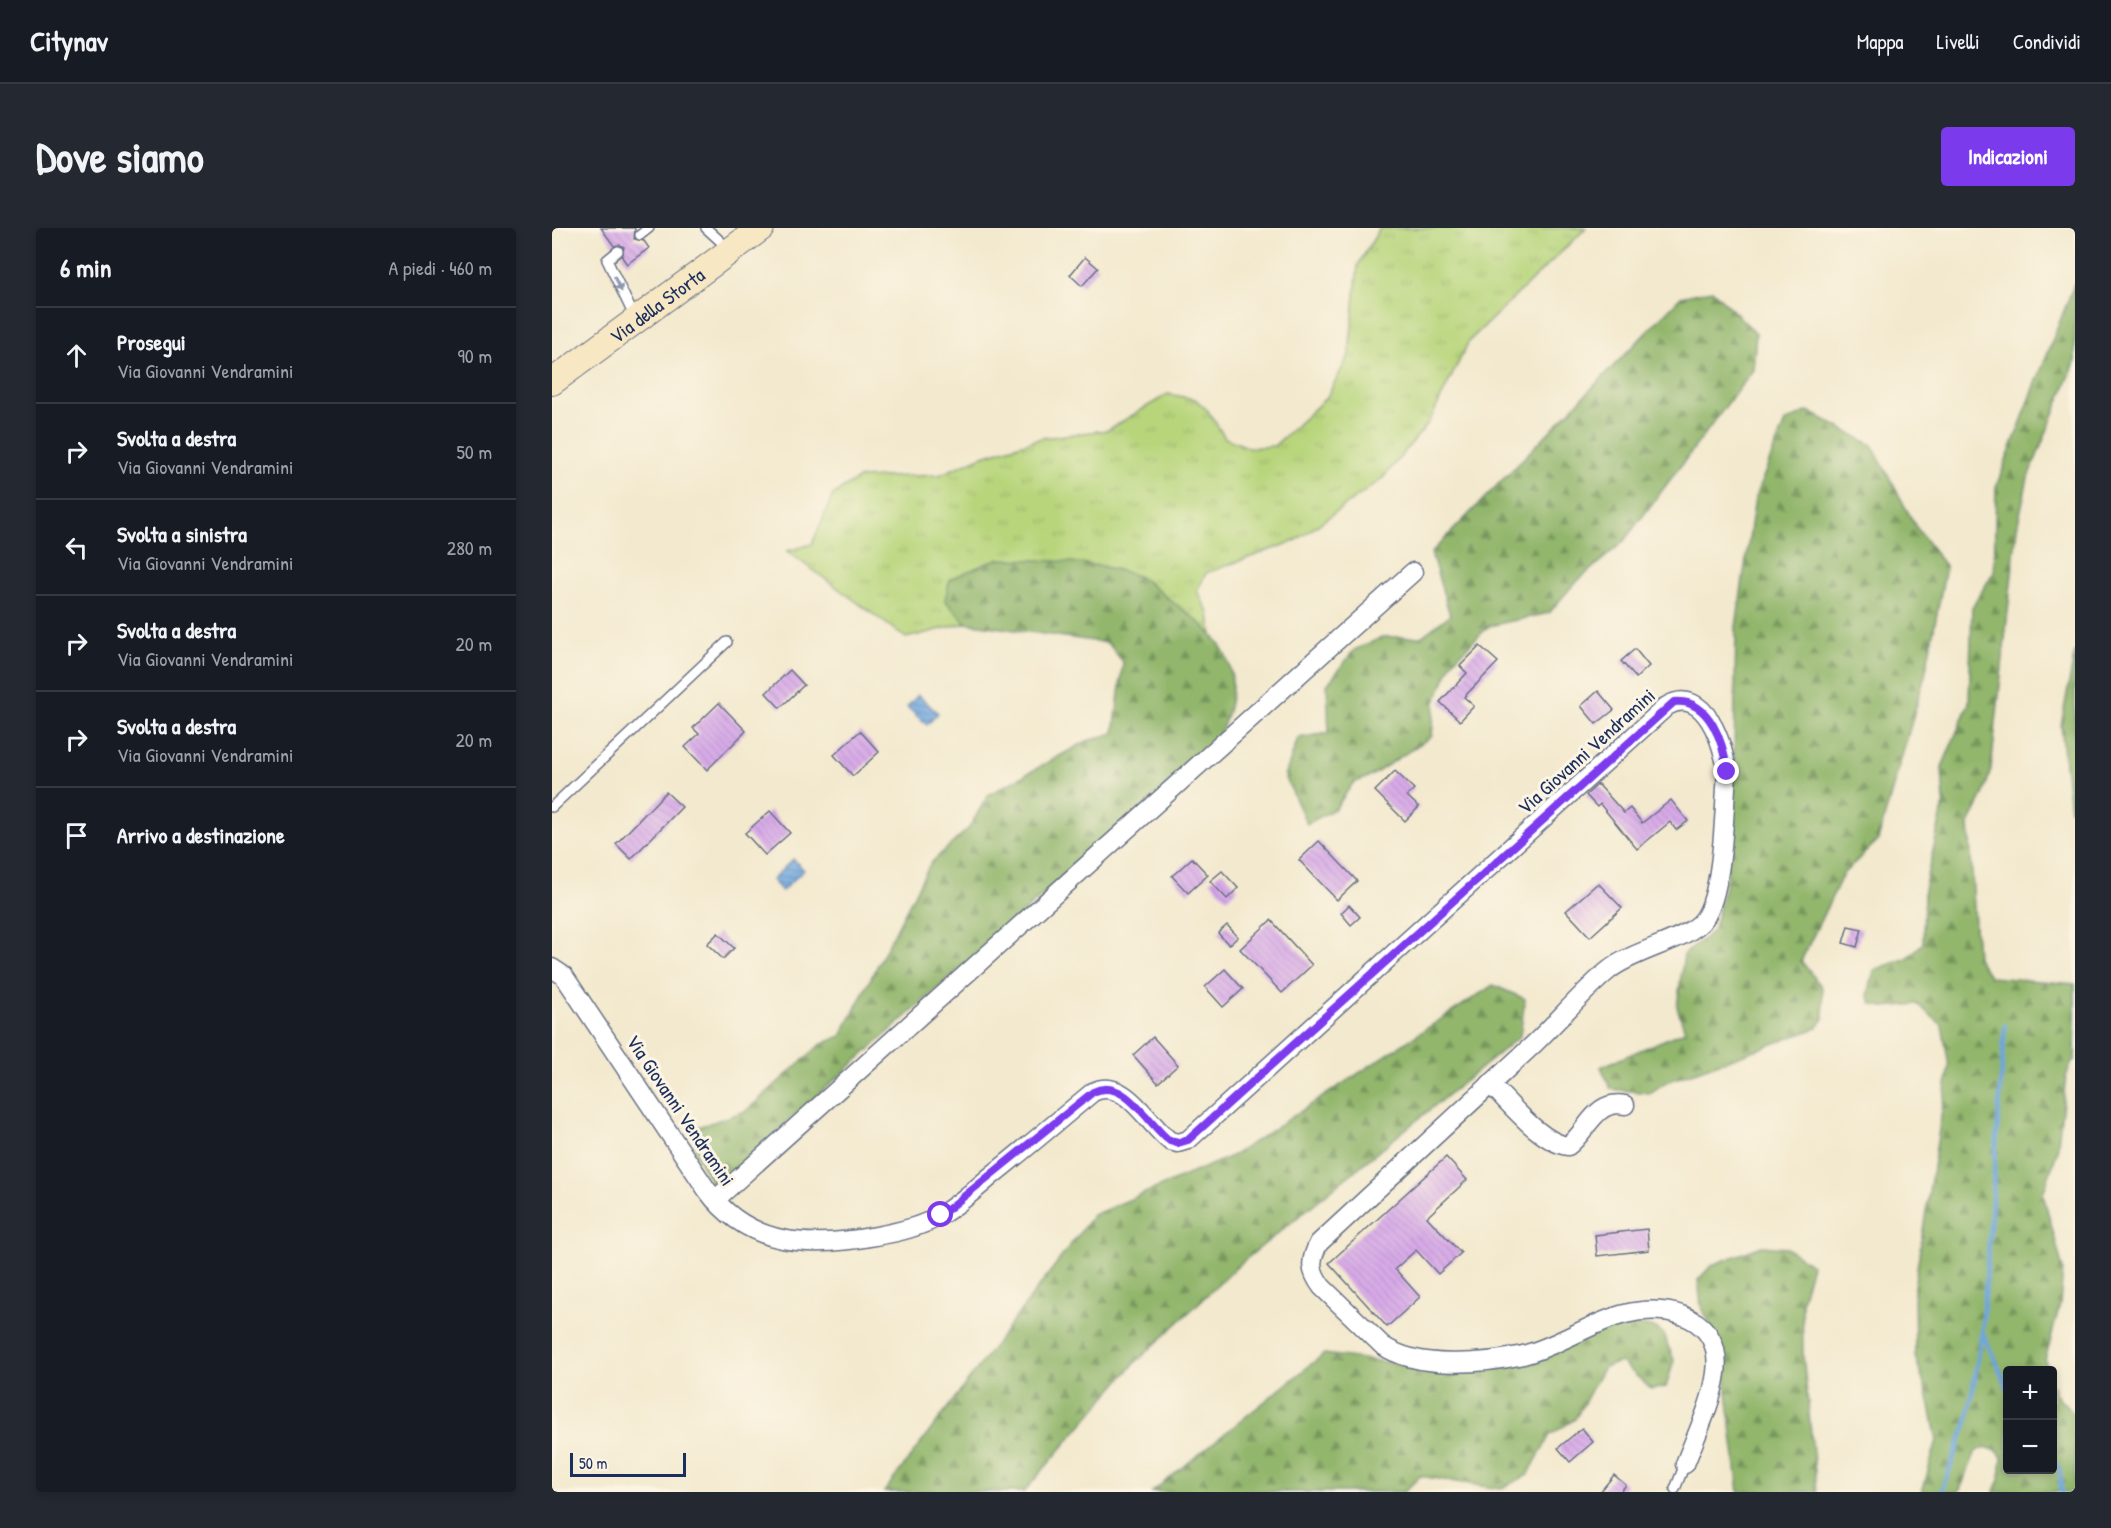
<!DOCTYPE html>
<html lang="it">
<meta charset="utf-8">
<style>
:root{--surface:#171b24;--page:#242831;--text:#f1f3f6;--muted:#9ea1a6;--line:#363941;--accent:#7c3aed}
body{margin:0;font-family:"Patrick Hand",sans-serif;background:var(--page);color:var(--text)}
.controls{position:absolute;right:18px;bottom:18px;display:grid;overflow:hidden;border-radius:6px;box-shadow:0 3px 9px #0003}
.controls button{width:54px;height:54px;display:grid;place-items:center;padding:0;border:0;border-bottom:2px solid var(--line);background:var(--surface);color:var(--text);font:30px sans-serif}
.scale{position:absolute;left:18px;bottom:15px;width:116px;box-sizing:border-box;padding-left:6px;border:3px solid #1b2f5e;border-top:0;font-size:16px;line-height:21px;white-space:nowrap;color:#1b2f5e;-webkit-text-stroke:4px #fcf5e5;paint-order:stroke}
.stop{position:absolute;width:18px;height:18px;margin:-14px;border:4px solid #7c3aed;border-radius:50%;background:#fff}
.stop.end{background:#7c3aed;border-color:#fff;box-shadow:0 2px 6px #0008}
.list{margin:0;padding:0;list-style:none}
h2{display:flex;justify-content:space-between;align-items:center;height:78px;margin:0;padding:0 24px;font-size:26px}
h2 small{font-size:20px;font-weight:400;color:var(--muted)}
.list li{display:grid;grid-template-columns:39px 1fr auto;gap:18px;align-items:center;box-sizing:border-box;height:96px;padding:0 24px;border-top:2px solid var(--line)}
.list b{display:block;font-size:22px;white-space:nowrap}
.list p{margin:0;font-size:20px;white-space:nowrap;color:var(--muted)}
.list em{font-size:20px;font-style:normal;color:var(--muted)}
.icon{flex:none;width:33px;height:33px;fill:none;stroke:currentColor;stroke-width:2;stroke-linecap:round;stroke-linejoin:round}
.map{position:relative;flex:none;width:1523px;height:1264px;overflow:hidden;border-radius:6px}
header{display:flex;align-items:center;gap:36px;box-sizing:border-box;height:84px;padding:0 30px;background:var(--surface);border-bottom:2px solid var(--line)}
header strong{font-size:28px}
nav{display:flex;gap:33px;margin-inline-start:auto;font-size:21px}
.intro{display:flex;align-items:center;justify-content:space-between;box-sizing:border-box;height:144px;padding:0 36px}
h1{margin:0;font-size:42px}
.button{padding:15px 27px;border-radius:6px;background:var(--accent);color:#fff;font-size:21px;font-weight:700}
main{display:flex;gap:36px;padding:0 36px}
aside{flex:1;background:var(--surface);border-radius:6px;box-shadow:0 3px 9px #0003}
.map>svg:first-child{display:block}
.grass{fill:url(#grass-tufts);stroke:#6a826d;stroke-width:1.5}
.forest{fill:url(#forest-firs);stroke:#567265;stroke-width:1.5}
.water{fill:url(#water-rules);stroke:#446a9e;stroke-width:1.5}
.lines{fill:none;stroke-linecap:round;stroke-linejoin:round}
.stream{stroke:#6ea6dd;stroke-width:4.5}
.building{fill:url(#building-back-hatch)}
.service-casing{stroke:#677085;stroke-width:12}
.minor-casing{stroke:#677085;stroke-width:21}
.secondary-casing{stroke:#677085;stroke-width:28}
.service{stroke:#fff;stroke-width:9}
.minor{stroke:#fff;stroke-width:18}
.secondary{stroke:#f7e8c3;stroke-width:26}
.oneway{fill:#8d97ae}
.route{stroke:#7c3aed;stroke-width:8}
.labels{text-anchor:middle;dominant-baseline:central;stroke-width:6;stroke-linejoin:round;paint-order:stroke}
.street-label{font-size:20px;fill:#1b2f5e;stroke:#fcf5e5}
</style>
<header>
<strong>Citynav</strong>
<nav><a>Mappa</a><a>Livelli</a><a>Condividi</a></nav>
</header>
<div class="intro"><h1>Dove siamo</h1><a class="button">Indicazioni</a></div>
<main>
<aside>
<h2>6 min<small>A piedi · 460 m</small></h2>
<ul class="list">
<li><svg class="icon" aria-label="ahead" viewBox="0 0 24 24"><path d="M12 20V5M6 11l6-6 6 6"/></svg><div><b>Prosegui</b><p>Via Giovanni Vendramini</p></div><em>90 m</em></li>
<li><svg class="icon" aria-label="right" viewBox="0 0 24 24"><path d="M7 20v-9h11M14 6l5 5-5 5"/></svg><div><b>Svolta a destra</b><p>Via Giovanni Vendramini</p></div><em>50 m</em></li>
<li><svg class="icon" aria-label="left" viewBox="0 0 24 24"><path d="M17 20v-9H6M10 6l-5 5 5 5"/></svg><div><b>Svolta a sinistra</b><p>Via Giovanni Vendramini</p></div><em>280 m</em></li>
<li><svg class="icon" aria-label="right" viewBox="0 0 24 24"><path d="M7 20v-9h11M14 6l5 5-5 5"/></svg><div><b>Svolta a destra</b><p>Via Giovanni Vendramini</p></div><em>20 m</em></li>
<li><svg class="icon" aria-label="right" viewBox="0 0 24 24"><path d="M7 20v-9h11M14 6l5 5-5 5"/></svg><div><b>Svolta a destra</b><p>Via Giovanni Vendramini</p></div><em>20 m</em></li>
<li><svg class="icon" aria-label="arrive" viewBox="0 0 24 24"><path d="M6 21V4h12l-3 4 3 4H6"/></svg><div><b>Arrivo a destinazione</b></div></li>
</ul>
</aside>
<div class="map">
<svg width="1523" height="1264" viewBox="0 0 1523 1264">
<defs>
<pattern id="grass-tufts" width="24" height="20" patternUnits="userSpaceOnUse" patternTransform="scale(1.5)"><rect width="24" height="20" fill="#b8d57c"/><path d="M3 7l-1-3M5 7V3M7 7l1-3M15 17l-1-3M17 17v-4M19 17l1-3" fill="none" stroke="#9eb76e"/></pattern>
<pattern id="forest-firs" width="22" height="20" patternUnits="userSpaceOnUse" patternTransform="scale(1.5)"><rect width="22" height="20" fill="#92b66c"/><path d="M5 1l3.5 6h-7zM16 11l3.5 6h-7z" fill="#76945c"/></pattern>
<pattern id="water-rules" width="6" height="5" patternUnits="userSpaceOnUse" patternTransform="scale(1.5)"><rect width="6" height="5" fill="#6ea6dd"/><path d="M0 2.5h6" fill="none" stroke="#5a88b6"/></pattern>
<pattern id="building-back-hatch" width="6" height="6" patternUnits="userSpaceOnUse" patternTransform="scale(1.5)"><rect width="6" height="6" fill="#d8abe8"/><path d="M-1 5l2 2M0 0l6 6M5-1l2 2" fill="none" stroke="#b993c9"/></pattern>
</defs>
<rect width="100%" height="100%" fill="#fcf5e5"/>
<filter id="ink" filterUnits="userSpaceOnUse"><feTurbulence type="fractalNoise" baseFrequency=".0167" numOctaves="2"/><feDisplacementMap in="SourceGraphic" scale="12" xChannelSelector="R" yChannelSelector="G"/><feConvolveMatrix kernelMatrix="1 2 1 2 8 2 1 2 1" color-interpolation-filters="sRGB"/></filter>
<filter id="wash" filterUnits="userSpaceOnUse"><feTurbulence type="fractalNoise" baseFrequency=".008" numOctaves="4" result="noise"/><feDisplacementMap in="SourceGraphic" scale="24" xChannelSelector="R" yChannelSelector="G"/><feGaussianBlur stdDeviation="1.35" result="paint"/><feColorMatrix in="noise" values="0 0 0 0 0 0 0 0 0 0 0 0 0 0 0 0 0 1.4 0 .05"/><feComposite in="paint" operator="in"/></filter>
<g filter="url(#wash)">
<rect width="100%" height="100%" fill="#f3e9ce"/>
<polygon class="grass" points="828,0 1034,0 917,113 877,194 830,251 743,313 654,345 645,363 657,386 660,407 629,380 393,372 414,395 354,410 235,323 260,316 281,267 307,250 387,247 431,228 490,210 556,202 616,166 643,171 656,183 673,210 698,220 722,218 775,169 797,127 806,37"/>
<g class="forest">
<polygon points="1523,54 1523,134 1476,250 1465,299 1439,541 1432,565 1417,596 1425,730 1438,749 1523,756 1523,832 1520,833 1514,849 1505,924 1491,966 1511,1041 1508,1076 1493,1132 1496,1142 1456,1142 1456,1242 1500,1242 1501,1157 1502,1164 1523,1187 1523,1264 1442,1264 1448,1252 1450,1229 1445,1223 1433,1219 1424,1223 1407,1264 1370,1264 1385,1212 1376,1169 1363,1128 1362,1059 1397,838 1390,797 1365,776 1332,779 1320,776 1316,767 1322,742 1355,730 1371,715 1372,661 1392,576 1390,539 1417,475 1420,379 1442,344 1444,259"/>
<polygon points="1160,62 1204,105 1201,142 1072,313 1021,357 997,385 937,398 901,433 883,474 880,508 819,548 801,555 784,580 755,596 733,548 746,510 777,505 775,457 802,422 831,409 869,409 898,387 879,325 1129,69"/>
<polygon points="1256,183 1320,217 1364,299 1394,339 1373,447 1326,612 1291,646 1249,733 1270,759 1272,790 1265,800 1114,854 1098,865 1059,861 1049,839 1133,803 1125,779 1132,726 1161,703 1174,654 1182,530 1184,399 1203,270 1233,194"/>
<path d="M445 331C491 332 536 332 580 346 594 350 607 364 618 372 657 400 691 426 677 479 671 503 669 506 651 525L170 952 160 955 143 925 146 899 194 883 268 817 289 808 378 636 417 600 436 567 535 513 562 505 571 434 556 415 414 395 393 372 398 351Z"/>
<polygon points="1523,423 1523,582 1518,581 1509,498"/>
<polygon points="941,757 973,771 968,808 688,1036 581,1137 472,1264 332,1264 541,987 682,927"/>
<polygon points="1210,1018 1235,1020 1260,1037 1250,1072 1251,1127 1265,1264 1187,1264 1170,1123 1149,1077 1146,1052 1160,1037"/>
<polygon points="1076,1095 1104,1100 1111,1106 1122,1132 1114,1159 1099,1161 1069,1134 1052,1139 1023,1191 998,1207 976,1247 948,1261 868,1248 852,1264 600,1264 772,1126 897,1142"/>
</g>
<g class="water">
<polygon points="366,467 386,485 375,497 355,479"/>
<polygon points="241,631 252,642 230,663 220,652"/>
</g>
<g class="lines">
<g class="stream">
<polyline points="1431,1106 1456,1161"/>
<polyline points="1500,1233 1508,1240 1509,1264"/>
<polyline points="1389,1264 1416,1191 1430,1105 1453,798"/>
</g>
</g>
<g id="blocks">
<g class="building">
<polygon points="49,0 83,0 82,11 92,13 97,20 75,36 70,29 72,19 68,17 62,18"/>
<polygon points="533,29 546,40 530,58 518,47"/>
<polygon points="928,418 946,434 912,469 922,478 908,493 888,474 915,445 908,438"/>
<polygon points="1083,421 1097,438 1084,450 1069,433"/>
<polygon points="238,442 252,457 228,480 214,465"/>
<polygon points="1046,463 1062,482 1044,496 1029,478"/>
<polygon points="167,475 194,503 155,542 133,519 147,506 141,500"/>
<polygon points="308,503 327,524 301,548 282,527"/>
<polygon points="843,543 862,561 855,568 867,579 853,593 823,563"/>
<polygon points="1046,556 1072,585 1078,580 1090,595 1119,572 1136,593 1124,602 1118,594 1085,621 1048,576 1045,579 1034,567"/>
<polygon points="114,564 130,579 79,631 64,616"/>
<polygon points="218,583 238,605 213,627 193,605"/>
<polygon points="767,613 805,653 785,672 747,632"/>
<polygon points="640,630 656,647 636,665 620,648"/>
<polygon points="670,643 686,660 675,671 658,653"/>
<polygon points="1046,655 1070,680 1038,709 1014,683"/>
<polygon points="797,677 808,689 799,697 789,685"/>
<polygon points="719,692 760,737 730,765 688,721"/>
<polygon points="675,697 686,709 677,717 666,705"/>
<polygon points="1296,698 1310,701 1305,719 1291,715"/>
<polygon points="166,705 182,720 171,731 155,716"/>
<polygon points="673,741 691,761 671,779 653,759"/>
<polygon points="601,809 626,837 606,855 581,827"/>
<polygon points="894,929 915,952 875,989 909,1025 886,1046 864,1022 843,1041 868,1069 835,1099 777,1035"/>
<polygon points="1095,1001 1097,1022 1045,1028 1043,1007"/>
<polygon points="1030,1200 1041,1214 1018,1234 1006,1220"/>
<polygon points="1062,1247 1074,1257 1068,1264 1048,1264"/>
</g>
</g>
</g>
<g filter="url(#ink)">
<use href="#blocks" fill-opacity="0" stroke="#677085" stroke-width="1.5"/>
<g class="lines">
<g class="service-casing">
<g id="service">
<polyline points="154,0 177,21"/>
<polyline points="88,7 97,0"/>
<polyline points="66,23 55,32 83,90"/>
<polyline points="0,579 175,414"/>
<polyline points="1123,1261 1133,1236"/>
</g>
</g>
<g class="minor-casing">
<g id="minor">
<path d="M0 740 12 748 155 962C197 1020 260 1020 324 1008 346 1004 369 999 389 987 407 976 423 962 439 948 473 921 507 892 541 864 573 848 596 897 618 913L626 915 636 912 1115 478C1153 456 1172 518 1175 544 1172 580 1172 663 1152 691 1137 712 1081 722 1057 742 1031 763 1008 791 983 815 911 882 839 949 767 1015 757 1033 758 1043 770 1059L830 1117C865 1142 931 1136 971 1127 1007 1118 1037 1095 1073 1086 1118 1075 1171 1090 1164 1145 1160 1176 1144 1207 1133 1236"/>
<path d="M938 856C958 875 989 915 1016 918 1036 903 1043 871 1073 877"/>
<polyline points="163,972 861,344"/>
</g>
</g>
<g class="secondary-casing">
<g id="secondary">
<path id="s1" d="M0 154 209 0"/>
</g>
</g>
<use href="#service" class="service"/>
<use href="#minor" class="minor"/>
<use href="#secondary" class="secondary"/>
</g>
<defs><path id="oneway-solid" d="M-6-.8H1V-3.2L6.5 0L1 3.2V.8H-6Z" transform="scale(1.5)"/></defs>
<use class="oneway" href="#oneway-solid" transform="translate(66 56) rotate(64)"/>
</g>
<g class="lines" filter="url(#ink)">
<path class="route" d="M389 987 541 864C573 848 596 897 618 913L626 915 636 912 1122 474C1158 470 1172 516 1175 544"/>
</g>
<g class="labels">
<g class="street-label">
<text stroke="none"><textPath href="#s1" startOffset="130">Via della Storta</textPath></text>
<text transform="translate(1034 523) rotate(-42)">Via Giovanni Vendramini</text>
<text transform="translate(129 882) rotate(56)">Via Giovanni Vendramini</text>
</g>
</g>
</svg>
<div class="controls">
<button>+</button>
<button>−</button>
</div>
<div class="scale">50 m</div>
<div class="stop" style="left:389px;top:987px"></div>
<div class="stop end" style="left:1175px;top:544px"></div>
</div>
</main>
